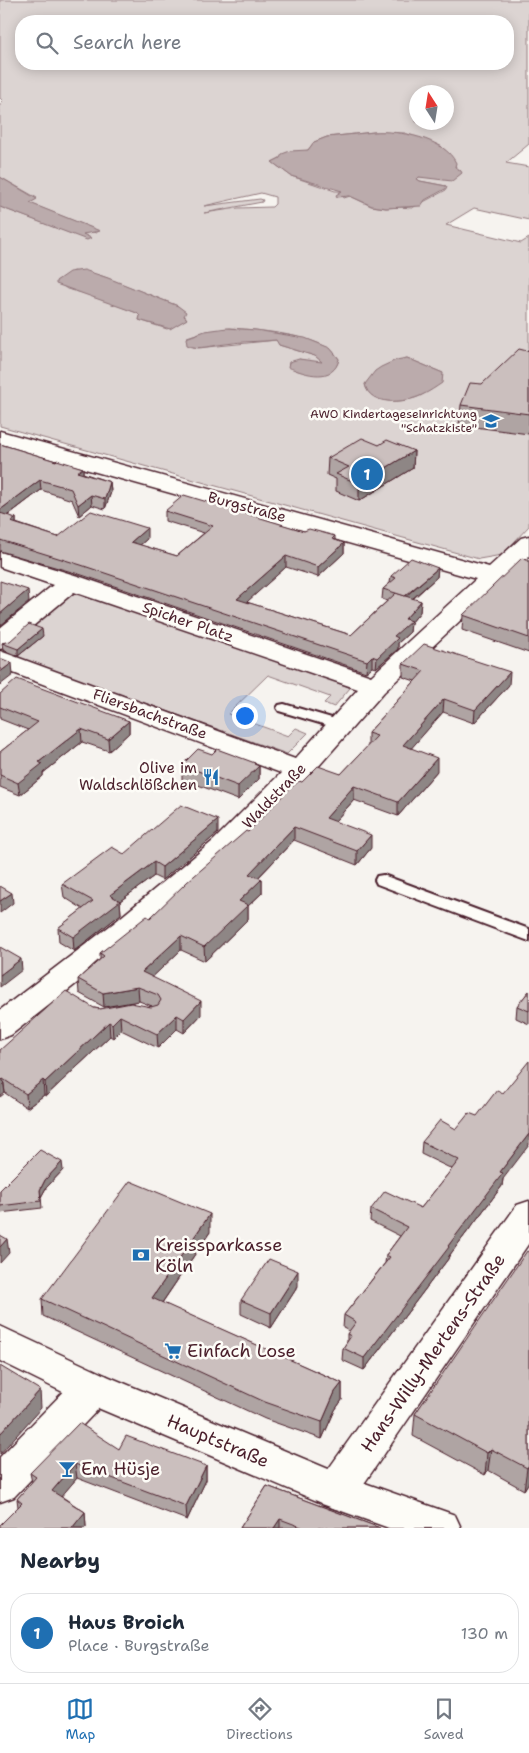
<!DOCTYPE html>
<meta charset="utf-8">
<style>
:root{--surface:#fff;--page:#f6f6f7;--text:#1f2937;--muted:#747a83;--line:#e0e1e3;--accent:#1f6fb2}
body{margin:0;font-family:"Shantell Sans",sans-serif;background:var(--page);color:var(--text)}
.compass{position:absolute;left:409px;top:85px;width:45px;height:45px;border-radius:50%;background:var(--surface);box-shadow:0 2px 12px #0003;rotate:348deg}
.you{position:absolute;left:244px;top:715px;width:18px;height:18px;margin:-12px;border:4px solid #fff;border-radius:50%;background:#1a73e8;box-shadow:0 0 0 8px #1a73e833}
.badge{display:grid;place-items:center;width:32px;height:32px;border-radius:50%;background:var(--accent);color:#fff;font-size:16px;font-weight:700}
.pin{position:absolute;translate:-50% -50%;border:2px solid #fff;box-shadow:0 1px 5px #0006}
.list{margin:0;padding:0;list-style:none}
h2{display:flex;justify-content:space-between;align-items:center;height:65px;margin:0;padding:0 20px;font-size:21px}
h2 small{font-size:16px;font-weight:400;color:var(--muted)}
.list li{display:grid;grid-template-columns:32px 1fr auto;gap:15px;align-items:center;box-sizing:border-box;height:80px;margin:0 10px 10px;padding:0 10px;border:1px solid var(--line);border-radius:20px}
.list b{display:block;font-size:19px;white-space:nowrap}
.list p{margin:0;font-size:16px;white-space:nowrap;color:var(--muted)}
.list em{font-size:16px;font-style:normal;color:var(--muted)}
.icon{flex:none;width:28px;height:28px;fill:none;stroke:currentColor;stroke-width:2;stroke-linecap:round;stroke-linejoin:round}
.map{position:relative;flex:none;width:529px;height:1528px;overflow:hidden}
.search{position:absolute;background:var(--surface);box-shadow:0 2px 12px #0003;left:15px;right:15px;top:15px;height:55px;display:flex;align-items:center;gap:12px;box-sizing:border-box;padding:0 18px;border-radius:20px;color:var(--muted);font-size:19px}
.sheet{height:155px;background:var(--surface)}
nav{display:flex;justify-content:space-around;align-items:center;box-sizing:border-box;height:70px;border-top:1px solid var(--line);background:var(--surface);font-size:14px;color:var(--muted)}
nav a{display:grid;justify-items:center;gap:2px}
nav .on{color:var(--accent)}
.map>svg:first-child{display:block}
.green{fill:#dcd4d2;stroke:#937a7e;fill-rule:evenodd}
.water{fill:#bbabac;stroke:#8e7378}
.lines{fill:none;stroke-linecap:round;stroke-linejoin:round}
.lane-casing{stroke:#4a1f2b;stroke-width:4}
.street-casing{stroke:#4a1f2b;stroke-width:3}
.primary-casing{stroke:#4a1f2b;stroke-width:3}
.lane{fill:#fdfcf7;fill-rule:evenodd}
.street{fill:#fdfcf7;fill-rule:evenodd}
.primary{fill:#fdfcf7;fill-rule:evenodd}
.wall{fill:#afa4a3;stroke:#4a1f2b}
.shaded-wall{fill:#8e8685;stroke:#4a1f2b}
.building{fill:#cbbfbe;stroke:#4a1f2b}
.labels{text-anchor:middle;dominant-baseline:central;stroke-width:5;stroke-linejoin:round;paint-order:stroke}
.far-poi-label{font-size:12px;fill:#4a1f2b;stroke:#fdfcf7;text-anchor:end}
.street-label{font-size:15px;fill:#4a1f2b;stroke:#fdfcf7}
.poi-label{font-size:15px;fill:#4a1f2b;stroke:#fdfcf7;text-anchor:end}
.near-poi-label{font-size:18px;fill:#4a1f2b;stroke:#fdfcf7;text-anchor:start}
.near-street-label{font-size:18px;fill:#4a1f2b;stroke:#fdfcf7}
</style>
<div class="map">
<svg width="529" height="1528" viewBox="0 0 529 1528">
<rect width="100%" height="100%" fill="#f6f3ef"/>
<filter id="ink" filterUnits="userSpaceOnUse"><feTurbulence type="fractalNoise" baseFrequency=".02" numOctaves="2"/><feDisplacementMap in="SourceGraphic" scale="10" xChannelSelector="R" yChannelSelector="G"/><feConvolveMatrix kernelMatrix="1 2 1 2 8 2 1 2 1" color-interpolation-filters="sRGB"/></filter>
<g filter="url(#ink)">
<g class="green">
<path d="M0 0H529V144L506 163 529 167V220L474 208 446 225 521 243 529 238V526L502 555 479 559 0 426V207L73 234 84 235 83 234 90 231 96 233 99 231 29 203 37 198 0 177V104L3 101 0 98ZM21 21H508V64H21ZM416 92H446V122H416ZM374 132 405 133 441 146 447 152 455 166 461 171 419 177 417 179 420 181 446 186V190L412 208 400 207 386 208 371 206 350 196 344 198 340 191H335L291 176 272 162 280 158 308 150 314 142 327 137ZM261 193 275 197V204L272 207 238 208 204 213 262 202 263 200 260 199 204 206ZM74 271 102 276 178 306 187 319 167 329 139 320 140 316 137 313 91 295 67 289 56 281ZM230 328C259 330 304 334 328 348 333 350 336 355 339 359 334 381 312 374 295 370L299 359 321 364 322 361 315 356 279 345 277 340 198 348 193 347 187 337 199 333ZM407 358 443 373C436 380 429 392 420 396 405 403 369 406 365 384 381 369 385 364 407 358Z"/>
<polygon points="76,593 87,594 343,684 350,688 334,707 324,703 330,697 268,675 228,714 288,736 296,728 308,733 287,754 10,655 4,651 66,597"/>
</g>
<g class="water">
<path d="M374 132C398 130 445 138 456 163L455 167 461 171 462 173 452 181 419 177 417 179 420 181 446 186 447 188 425 200 421 206 386 208 372 206 350 196 337 197 336 195 342 191 291 176 272 162 280 158 282 154 290 151 308 150 314 142 327 137Z"/>
<polygon points="0,177 37,199 30,203 100,231 83,234 91,238 87,240 0,207"/>
<polygon points="84,270 108,278 178,306 186,312 184,316 187,319 170,329 139,320 140,316 137,313 56,284 56,281 69,272"/>
<path d="M227 328 256 330 305 338 330 348 339 359C334 383 306 375 288 367L289 362 299 359 322 362 315 356 279 345 276 340C260 342 242 341 226 344 212 345 200 351 187 345L186 338 205 331Z"/>
<path d="M407 358 443 373 442 383C436 387 429 392 422 395 406 403 369 407 365 384L375 371 381 367 396 360Z"/>
</g>
<g class="lines">
<g class="lane-casing">
<g id="lane">
<polygon points="284,704 345,722 347,725 345,728 340,729 279,711 277,708 279,705"/>
<polygon points="383,875 529,929 529,941 377,884 375,880 377,876"/>
</g>
</g>
<g class="street-casing">
<g id="street">
<polygon points="0,431 489,567 521,538 529,536 529,556 384,692 310,776 233,855 137,936 11,1035 0,1039 0,1010 115,922 213,841 281,773 0,668 0,651 295,759 358,689 74,592 9,646 0,649 0,628 53,585 0,567 0,552 81,577 371,676 476,579 0,445"/>
<polygon points="529,1201 529,1243 350,1504 336,1509 322,1504 316,1491 322,1478 517,1205"/>
<polygon points="93,1372 107,1376 112,1388 107,1400 14,1497 0,1502 0,1457 79,1376"/>
</g>
</g>
<g class="primary-casing">
<polygon id="primary" points="0,1326 107,1376 345,1476 455,1515 461,1528 389,1528 336,1509 79,1400 0,1361"/>
</g>
<use href="#lane" class="lane"/>
<use href="#street" class="street"/>
<use href="#primary" class="primary"/>
</g>
<g class="wall">
<polygon points="529,349 529,434 459,425 461,405 482,384"/>
<polygon points="0,444 56,461 83,468 83,473 110,482 111,492 105,509 92,505 79,516 72,500 41,490 7,516 16,518 16,523 58,537 147,539 140,545 177,556 204,533 165,521 165,511 304,531 335,536 335,540 344,543 344,553 318,577 286,567 246,602 351,635 387,601 382,599 383,589 390,583 391,576 438,568 437,577 413,599 421,601 420,612 411,623 410,632 398,643 398,649 376,668 372,667 366,672 82,575 0,551"/>
<polygon points="379,445 414,451 413,468 359,501 336,491 336,479 327,475 328,458"/>
<polygon points="529,561 529,653 462,630 463,615"/>
<polygon points="43,636 18,656 3,650 2,643"/>
<polygon points="403,664 509,685 474,723 443,712 411,748 437,771 398,816 354,800 335,821 371,848 357,865 294,840 258,878 262,879 262,893 248,906 248,919 205,961 181,950 152,977 201,1015 184,1033 177,1029 158,1048 121,1030 113,1038 110,1036 46,1096 44,1095 27,1108 5,1093 0,1050 94,1008 100,1009 152,1006 139,1001 104,1007 79,993 78,979 100,959 100,953 150,918 248,832 302,782 341,774 368,746 368,733 415,681 403,677"/>
<polygon points="0,694 129,721 129,733 109,751 82,742 43,773 43,776 20,795 0,787 0,752 28,730 0,719"/>
<polygon points="255,763 255,764 259,766 259,779 238,800 182,779 182,765"/>
<polygon points="218,833 162,880 154,876 120,901 121,914 74,951 59,942 58,928 83,909 64,897 62,884 124,854"/>
<polygon points="529,991 529,1024 516,1018 517,1006"/>
<polygon points="422,1142 503,1179 502,1186 449,1256 448,1259 364,1370 342,1360 343,1348 347,1342 347,1334 349,1331 343,1328 344,1315 385,1263 386,1255 400,1236 370,1221 371,1209 421,1208 452,1169 421,1154"/>
<polygon points="63,1170 46,1188 41,1197 42,1208 0,1213 0,1190"/>
<polygon points="210,1232 162,1303 342,1383 342,1400 335,1410 322,1439 265,1419 43,1316 42,1299"/>
<polygon points="529,1252 529,1482 524,1490 488,1470 485,1475 413,1436 415,1414"/>
<polygon points="298,1286 271,1328 241,1314 241,1300"/>
<polygon points="119,1449 206,1466 206,1480 187,1520 77,1478 61,1496 85,1512 86,1527 85,1528 0,1528 18,1507 17,1499 32,1482 30,1473"/>
<polygon points="267,1486 380,1528 240,1528"/>
</g>
<g class="shaded-wall">
<polygon points="414,451 413,468 359,501 359,484"/>
<polygon points="83,468 83,478 77,472"/>
<polygon points="40,480 41,490 0,521 0,510"/>
<polygon points="110,482 111,492 105,509 105,499"/>
<polygon points="91,495 92,505 79,516 78,505"/>
<polygon points="16,518 16,529 11,522"/>
<polygon points="147,528 147,539 132,552 131,542"/>
<polygon points="344,543 344,553 318,577 318,567"/>
<polygon points="286,556 286,567 238,610 237,599"/>
<polygon points="438,568 437,577 404,606 405,597"/>
<polygon points="28,590 29,602 0,626 0,614"/>
<polygon points="421,601 420,612 411,623 410,632 398,643 398,649 376,668 377,658 405,619"/>
<polygon points="42,629 43,636 18,656 18,649"/>
<polygon points="372,656 372,667 366,672 367,661"/>
<polygon points="12,663 13,675 0,685 0,672"/>
<polygon points="510,672 509,685 474,723 475,710"/>
<polygon points="444,699 443,712 402,759 403,745"/>
<polygon points="129,721 129,733 109,751 108,739"/>
<polygon points="81,729 82,742 43,773 43,776 20,795 18,783 39,762"/>
<polygon points="437,758 437,771 398,816 398,802"/>
<polygon points="255,763 255,769 259,766 259,779 238,800 238,786"/>
<polygon points="354,786 354,800 326,831 326,818"/>
<polygon points="218,820 218,833 162,880 162,867"/>
<polygon points="294,827 294,840 249,887 249,874"/>
<polygon points="371,835 371,848 357,865 357,851"/>
<polygon points="154,862 154,876 120,901 121,914 74,951 73,937 110,895"/>
<polygon points="262,879 262,893 248,906 248,919 205,961 204,947 239,901"/>
<polygon points="12,893 13,903 0,913 0,901"/>
<polygon points="181,936 181,950 143,986 142,972"/>
<polygon points="21,959 22,970 0,987 0,975"/>
<polygon points="138,987 139,1001 104,1007 103,993"/>
<polygon points="201,1001 201,1015 184,1033 184,1019"/>
<polygon points="177,1015 177,1029 158,1048 157,1034"/>
<polygon points="120,1016 121,1030 113,1038 112,1024"/>
<polygon points="109,1022 110,1036 46,1096 45,1082"/>
<polygon points="3,1079 5,1093 0,1097 0,1082"/>
<polygon points="43,1080 44,1095 27,1108 26,1094"/>
<polygon points="529,1134 529,1145 503,1179 502,1186 449,1256 448,1259 364,1370 364,1358 448,1246 500,1172"/>
<polygon points="62,1162 63,1170 46,1188 41,1197 40,1190 45,1180"/>
<polygon points="210,1214 210,1232 153,1316 152,1298"/>
<polygon points="7,1239 9,1253 0,1263 0,1247"/>
<polygon points="298,1271 298,1286 271,1328 271,1313"/>
<polygon points="342,1383 342,1400 335,1410 322,1439 322,1422 335,1392"/>
<polygon points="40,1390 41,1408 0,1454 0,1434"/>
<polygon points="491,1449 488,1470 485,1475 487,1453"/>
<polygon points="75,1464 77,1478 54,1505 52,1491"/>
<polygon points="529,1465 529,1482 524,1490 527,1468"/>
<polygon points="206,1466 206,1480 187,1520 186,1506"/>
<polygon points="85,1512 86,1527 85,1528 72,1528"/>
<polygon points="280,1519 280,1528 274,1528"/>
</g>
<g class="building">
<polygon points="519,349 527,351 529,349 529,414 461,405 470,383 482,384"/>
<polygon points="362,438 379,445 387,440 414,451 359,484 336,474 349,467 328,458"/>
<polygon points="0,444 56,461 57,460 83,468 77,472 110,482 105,499 91,495 78,505 71,489 40,480 0,510"/>
<polygon points="184,495 304,531 309,529 335,536 332,539 344,543 318,567 286,556 237,599 351,635 396,593 421,601 405,619 411,621 394,636 398,638 377,658 372,656 367,661 81,565 0,540 0,513 16,518 11,522 58,537 91,511 147,528 131,542 177,556 213,526 165,511"/>
<polygon points="411,558 438,568 405,596 383,589 396,578 391,576"/>
<polygon points="522,558 529,561 529,638 463,615"/>
<polygon points="0,581 28,590 0,614"/>
<polygon points="29,624 42,629 18,649 2,643 10,641"/>
<polygon points="424,644 510,672 475,710 444,699 403,745 437,758 398,802 354,786 326,818 371,835 357,851 294,827 249,874 262,879 239,901 248,905 204,947 181,936 142,972 201,1001 184,1019 177,1015 157,1034 120,1016 112,1024 109,1022 45,1082 43,1080 26,1094 3,1079 0,1082 0,1050 66,991 94,1008 100,1009 131,1003 151,1007 158,1005 161,1000 158,995 138,987 103,993 78,979 104,956 100,953 147,916 150,918 187,882 246,831 248,832 288,790 299,781 302,782 318,766 341,774 377,736 368,733 424,671 403,664"/>
<polygon points="0,658 12,663 0,672"/>
<polygon points="17,679 129,721 108,739 81,729 39,762 42,764 18,783 0,775 0,752 38,722 0,707 0,694"/>
<polygon points="198,749 212,754 217,749 255,763 254,764 259,766 238,786 182,765"/>
<polygon points="181,805 218,820 162,867 154,862 110,895 120,901 73,937 58,928 93,901 62,884 112,847 124,854"/>
<polygon points="0,886 12,893 0,901"/>
<polygon points="0,947 21,959 0,975"/>
<polygon points="529,991 529,1011 517,1006"/>
<polygon points="529,1061 529,1134 500,1172 503,1173 448,1246 449,1247 364,1358 343,1348 351,1336 347,1334 356,1322 344,1315 390,1257 386,1255 407,1227 371,1209 385,1191 421,1208 459,1160 422,1142 440,1120 456,1129 469,1113 477,1116 497,1090 503,1093"/>
<polygon points="40,1150 62,1162 45,1180 40,1190 41,1201 0,1206 0,1190"/>
<polygon points="130,1181 210,1214 152,1298 342,1383 335,1392 322,1422 265,1402 42,1299"/>
<polygon points="0,1235 7,1239 0,1247"/>
<polygon points="527,1251 529,1252 529,1465 527,1468 491,1449 487,1453 415,1414"/>
<polygon points="269,1259 298,1271 271,1313 241,1300"/>
<polygon points="0,1366 40,1390 0,1434"/>
<polygon points="79,1423 119,1449 126,1436 206,1466 186,1506 75,1464 52,1491 85,1512 72,1528 0,1528 0,1525 22,1503 17,1499 36,1477 30,1473"/>
<polygon points="267,1486 380,1528 304,1528 280,1519 274,1528 240,1528"/>
</g>
</g>
<defs>
<g id="school-bare" transform="scale(1.35)"><path d="M0-5L7-2L0 1L-7-2ZM-4 1L0 2.5L4 1V4Q0 6-4 4Z" fill="#1f6fb2" stroke="#fdfcf7" stroke-width="2.5" paint-order="stroke"/></g>
<g id="restaurant-bare" transform="scale(1.35)"><path d="M-5-6h1v4h1v-4h1v4h1v-4h1v5L-1.5 .5V6h-2V.5L-5-1ZM5-6V6H3V1.5H1.5Q1.5-4 5-6Z" fill="#1f6fb2" stroke="#fdfcf7" stroke-width="2.5" paint-order="stroke"/></g>
<g id="bank-bare" transform="scale(1.35)"><path d="M-6-4H6V4H-6ZM0-2.3a2.3 2.3 0 1 0 0 4.6a2.3 2.3 0 1 0 0-4.6Z" fill="#1f6fb2" stroke="#fdfcf7" stroke-width="2.5" paint-order="stroke"/></g>
<g id="supermarket-bare" transform="scale(1.35)"><path d="M-6-5.5h2.5l.6 2H6L4.5 2H-2.5L-4.4-4H-6ZM-1.5 3.2a1.3 1.3 0 1 0 .1 0ZM3 3.2a1.3 1.3 0 1 0 .1 0Z" fill="#1f6fb2" stroke="#fdfcf7" stroke-width="2.5" paint-order="stroke"/></g>
<g id="bar-bare" transform="scale(1.35)"><path d="M-6-5H6L.8 .8V4.5H3.5V6h-7V4.5H-.8V.8Z" fill="#1f6fb2" stroke="#fdfcf7" stroke-width="2.5" paint-order="stroke"/></g>
</defs>
<g fill-rule="evenodd">
<use href="#school-bare" x="491" y="421"/>
<use href="#restaurant-bare" x="211" y="777"/>
<use href="#bank-bare" x="141" y="1255"/>
<use href="#supermarket-bare" x="173" y="1351"/>
<use href="#bar-bare" x="67" y="1469"/>
</g>
<g class="labels">
<g class="far-poi-label">
<text x="477" y="414">AWO Kindertageseinrichtung<tspan x="477" dy="14">"Schatzkiste"</tspan></text>
</g>
<g class="street-label">
<text transform="translate(247 507) rotate(15)">Burgstraße</text>
<text transform="translate(188 622) rotate(19)">Spicher Platz</text>
<text transform="translate(150 714) rotate(20)">Fliersbachstraße</text>
<text transform="translate(274 796) rotate(-46)">Waldstraße</text>
</g>
<g class="poi-label">
<text x="197" y="768">Olive im<tspan x="197" dy="17">Waldschlößchen</tspan></text>
</g>
<g class="near-poi-label">
<text x="155" y="1245">Kreissparkasse<tspan x="155" dy="21">Köln</tspan></text>
<text x="187" y="1351">Einfach Lose</text>
<text x="81" y="1469">Em Hüsje</text>
</g>
<g class="near-street-label">
<text transform="translate(433 1353) rotate(-55)">Hans-Willy-Mertens-Straße</text>
<text transform="translate(218 1441) rotate(23)">Hauptstraße</text>
</g>
</g>
</svg>
<svg class="compass" viewBox="-18 -18 36 36"><path d="M0-13l5 13h-10z" fill="#e53935"/><path d="M0 13l5-13h-10z" fill="#747a83"/></svg>
<div class="you"></div>
<div class="pin badge" style="left:367px;top:474px">1</div>
<div class="search"><svg class="icon" aria-label="search" viewBox="0 0 24 24"><circle cx="10" cy="10" r="6"/><path d="M15 15l6 6"/></svg>Search here</div>
</div>
<section class="sheet">
<h2>Nearby<small></small></h2>
<ul class="list">
<li><span class="badge">1</span><div><b>Haus Broich</b><p>Place · Burgstraße</p></div><em>130 m</em></li>
</ul>
</section>
<nav>
<a class="on"><svg class="icon" aria-label="map" viewBox="0 0 24 24"><path d="M3 6l6-2 6 2 6-2v14l-6 2-6-2-6 2zM9 4v14M15 6v14"/></svg>Map</a>
<a><svg class="icon" aria-label="directions" viewBox="0 0 24 24"><path d="M12 3l9 9-9 9-9-9zM9 14v-3h6M13 9l2 2-2 2"/></svg>Directions</a>
<a><svg class="icon" aria-label="saved" viewBox="0 0 24 24"><path d="M7 4h10v16l-5-4-5 4z"/></svg>Saved</a>
</nav>
